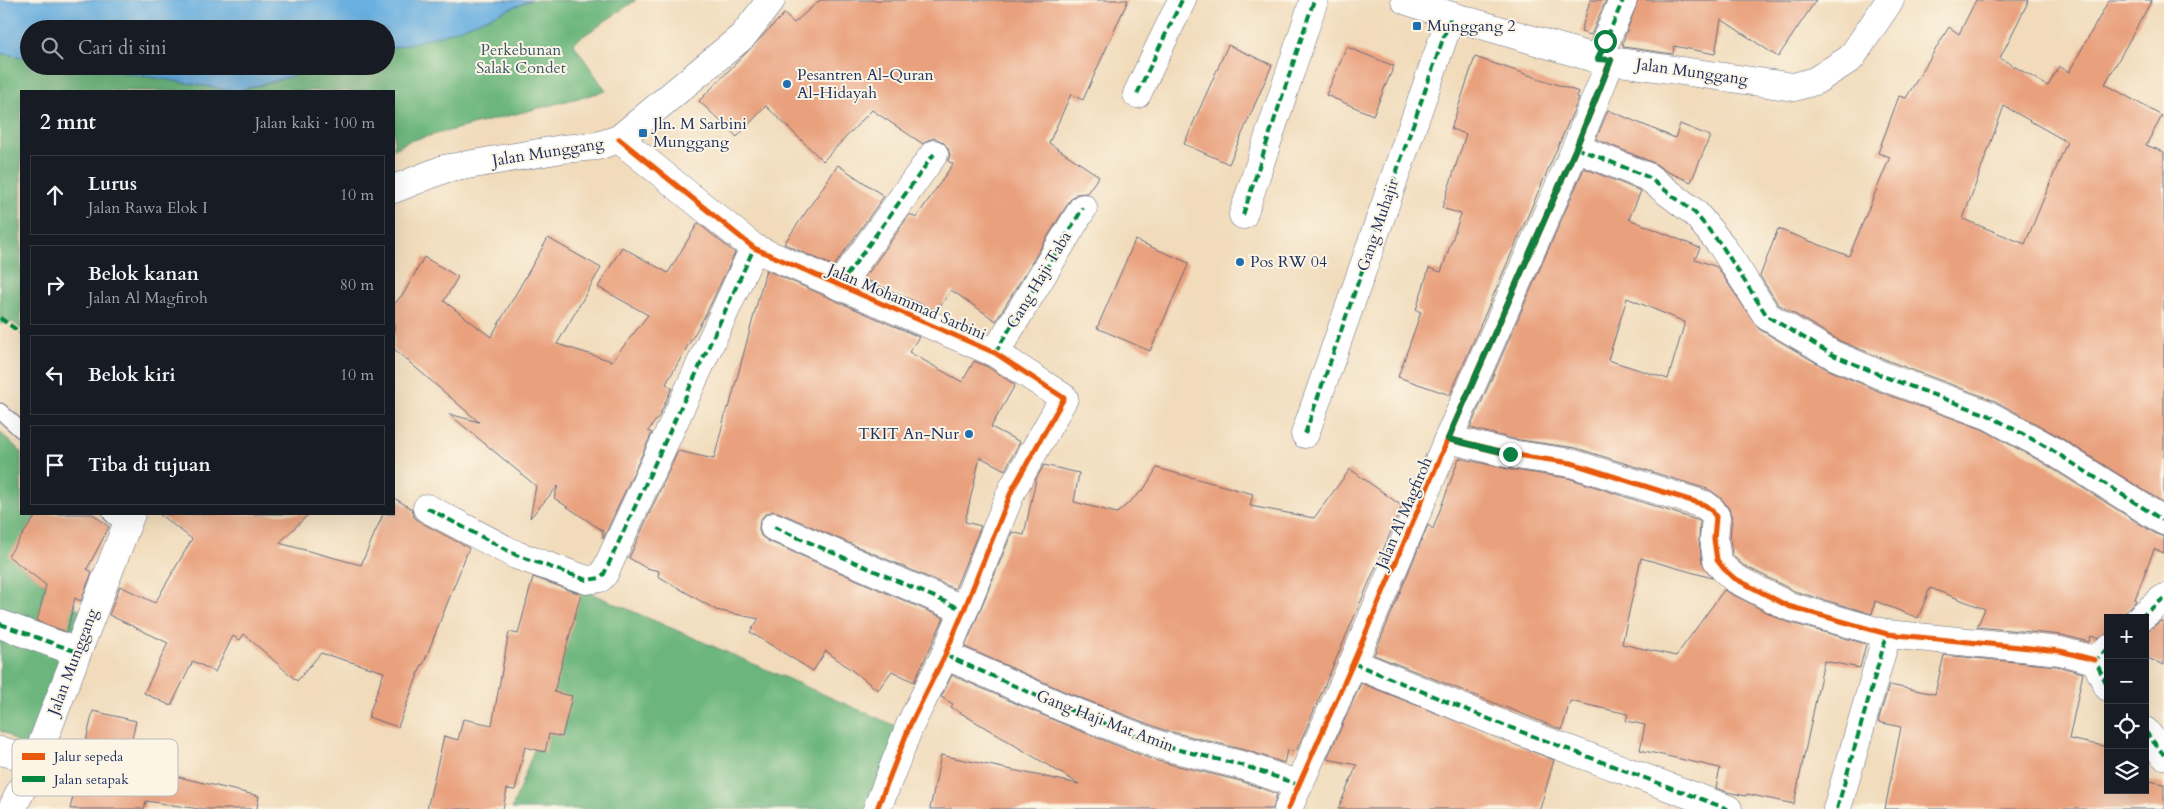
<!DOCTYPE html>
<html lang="id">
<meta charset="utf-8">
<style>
:root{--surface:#171b24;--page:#20242c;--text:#f1f3f6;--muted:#9ea1a6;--line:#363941}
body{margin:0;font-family:Cardo,serif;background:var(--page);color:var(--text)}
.controls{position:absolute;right:15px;bottom:15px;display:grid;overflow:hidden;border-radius:0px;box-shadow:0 5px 20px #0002}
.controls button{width:45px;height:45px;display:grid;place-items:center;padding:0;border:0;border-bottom:1px solid var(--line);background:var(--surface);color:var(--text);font:25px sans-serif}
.stop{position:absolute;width:15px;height:15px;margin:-11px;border:4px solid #0b8043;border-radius:50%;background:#fff}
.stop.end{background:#0b8043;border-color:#fff;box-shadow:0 1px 5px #0008}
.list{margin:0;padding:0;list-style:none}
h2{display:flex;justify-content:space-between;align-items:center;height:65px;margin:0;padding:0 20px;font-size:21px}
h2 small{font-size:16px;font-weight:400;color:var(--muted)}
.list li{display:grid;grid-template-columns:32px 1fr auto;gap:15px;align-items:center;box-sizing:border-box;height:80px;margin:0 10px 10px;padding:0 10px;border:1px solid var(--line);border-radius:0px}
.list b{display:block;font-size:19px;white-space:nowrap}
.list p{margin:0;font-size:16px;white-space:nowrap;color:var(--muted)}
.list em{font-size:16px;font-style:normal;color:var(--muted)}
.icon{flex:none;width:28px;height:28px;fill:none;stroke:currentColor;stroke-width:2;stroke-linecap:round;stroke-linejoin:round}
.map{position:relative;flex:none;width:2164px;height:809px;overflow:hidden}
.search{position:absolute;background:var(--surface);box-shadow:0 5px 20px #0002;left:20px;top:20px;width:375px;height:55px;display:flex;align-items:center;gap:12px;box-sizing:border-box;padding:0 18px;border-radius:28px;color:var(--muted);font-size:19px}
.panel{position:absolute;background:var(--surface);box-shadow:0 5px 20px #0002;left:20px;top:90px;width:375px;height:425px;border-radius:0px}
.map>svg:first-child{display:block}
.forest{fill:#6cb67d;stroke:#44726e}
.water{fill:#6ab0e0;stroke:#42709f}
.building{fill:#e9a07d;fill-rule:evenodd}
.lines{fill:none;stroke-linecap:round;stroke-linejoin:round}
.lane-casing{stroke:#666b7f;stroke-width:17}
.street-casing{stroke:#666b7f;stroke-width:29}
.secondary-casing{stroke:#666b7f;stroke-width:29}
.lane{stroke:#fff;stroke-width:15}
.street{stroke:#fff;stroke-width:28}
.secondary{stroke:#fff;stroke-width:28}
.quiet{stroke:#00873e;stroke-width:4;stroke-dasharray:8 4;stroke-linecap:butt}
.cycleway-casing{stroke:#fcf5e5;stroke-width:8}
.cycleway{stroke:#e8590c;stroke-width:5}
.route{stroke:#0b8043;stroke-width:6}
.poi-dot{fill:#1f6fb2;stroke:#fcf5e5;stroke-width:2}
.labels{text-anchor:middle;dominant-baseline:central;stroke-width:4;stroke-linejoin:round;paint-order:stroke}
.poi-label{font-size:16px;fill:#1b2f5e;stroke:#fcf5e5;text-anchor:start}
.park-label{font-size:16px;fill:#36586b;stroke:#fcf5e5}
.street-label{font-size:16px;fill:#1b2f5e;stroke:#fcf5e5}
.key{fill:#fcf5e5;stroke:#b8babc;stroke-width:1}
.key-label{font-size:14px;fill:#1b2f5e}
</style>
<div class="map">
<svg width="2164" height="809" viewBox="0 0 2164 809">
<rect width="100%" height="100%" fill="#fcf5e5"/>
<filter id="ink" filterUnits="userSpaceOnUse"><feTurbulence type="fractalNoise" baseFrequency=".02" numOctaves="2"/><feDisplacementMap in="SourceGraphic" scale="10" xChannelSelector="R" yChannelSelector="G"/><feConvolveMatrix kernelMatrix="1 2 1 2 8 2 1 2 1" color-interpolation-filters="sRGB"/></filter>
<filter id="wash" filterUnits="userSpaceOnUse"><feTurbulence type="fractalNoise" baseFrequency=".0096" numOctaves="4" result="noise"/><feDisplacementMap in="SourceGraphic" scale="20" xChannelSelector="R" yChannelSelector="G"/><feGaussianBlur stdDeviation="1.12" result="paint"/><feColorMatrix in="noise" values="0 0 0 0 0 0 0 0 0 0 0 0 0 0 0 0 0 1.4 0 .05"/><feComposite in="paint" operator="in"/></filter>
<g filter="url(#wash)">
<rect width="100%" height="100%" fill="#f1dbbb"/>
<g class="forest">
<polygon points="531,0 636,0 573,43 606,91 409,141 394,149 394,91 239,91 329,66 386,66 386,50 451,32"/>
<polygon points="0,53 29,58 29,66 81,66 237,91 21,91 21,329 13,322 0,324"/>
<polygon points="0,432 21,452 21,514 37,514 9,556 71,605 86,613 33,757 7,734 0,731"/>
<polygon points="570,584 903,729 875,809 512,809 551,704 523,691"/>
</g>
<g class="water">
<polygon points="0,0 531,0 451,32 386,50 386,29 29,29 29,58 0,53"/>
<polygon points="81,66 329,66 237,91"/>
</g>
<g id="blocks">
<g class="building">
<polygon points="820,0 1128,0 1083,100 1071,94 1049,143 1099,176 1087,193 1076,194 1070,200 996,321 951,290 937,311 864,279 910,214 916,218 953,164 948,161 950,155 948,148 943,142 935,138 928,140 923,144 872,110 823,161 766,106 737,137 699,101 784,14 794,23"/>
<polygon points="1590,0 1606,0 1591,35 1581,32"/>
<polygon points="1638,0 1816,0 1778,57 1721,19 1715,54 1674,46 1673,54 1623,47 1624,44 1622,44"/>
<path d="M1976 0H2029L2000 58 2048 86 2059 66 2069 72 2109 0H2152L2105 84 2162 116 2146 145 2164 152V503L2058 436 1995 401 1894 363 1840 341 1778 304 1760 276 1778 229 1849 256 1890 157 1878 153 1899 96 1906 98 1949 27 1959 34ZM2004 106 2067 142 2025 244 1963 219Z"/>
<polygon points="1228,45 1272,65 1229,164 1184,144"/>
<polygon points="1347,47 1394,66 1373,115 1326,95"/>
<polygon points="1475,57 1579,92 1577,97 1579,98 1450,395 1398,377 1421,312 1416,310 1429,268 1441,272 1461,214 1442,208 1466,134 1451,129"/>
<polygon points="1608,110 1675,138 1680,124 1710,136 1691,182 1666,171 1654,163 1596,139"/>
<polygon points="838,165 884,196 834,266 784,244"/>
<path d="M1584 168 1641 191 1629 219 1700 248 1695 259 1717 267 1759 329 1827 369 1883 393 1982 429 2042 462 2156 534 2164 537V553L2154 549 2135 599 2136 601 2126 612 2125 618H2108V634L2097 638 2091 636 2089 642 2062 635 1977 627 1985 609 1930 588 1918 618 1875 601 1872 614 1794 591 1743 565 1735 558 1732 554 1730 539 1732 518 1729 509 1722 499 1710 490 1576 448 1513 439 1470 428ZM1627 298 1685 322 1668 379 1608 360Z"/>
<polygon points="698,223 735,253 707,312 666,384 672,388 659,416 648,431 652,433 603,539 603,531 554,498 558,486 530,518 536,486 449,414 479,422 394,349 394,304 404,293 424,257 458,277 444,301 491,337 548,238 601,268 557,344 612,361 648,315 598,287 622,247 668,273"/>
<polygon points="1135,240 1189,263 1150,351 1097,328"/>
<polygon points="766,270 919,337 909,352 962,382 974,361 988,367 1015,385 991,427 1020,442 1005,470 980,457 965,522 981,526 955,589 780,513 773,511 765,514 760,521 759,529 761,536 768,541 944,618 914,682 892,671 878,690 826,651 813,671 750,632 759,619 716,610 658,576 659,571 646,568 629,558 678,451 714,459 727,407 729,408"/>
<polygon points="1459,458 1508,469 1568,478 1700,521 1699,541 1702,562 1712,578 1641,558 1622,644 1676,656 1724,590 1784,621 1866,644 1860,668 1824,661 1794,804 1747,794 1746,796 1727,792 1716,788 1720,768 1640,750 1645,725 1626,721 1628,714 1570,701 1562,730 1374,655 1428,525 1433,529"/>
<polygon points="1044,465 1079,473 1074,502 1117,513 1144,489 1157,468 1253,494 1250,506 1314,518 1350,469 1402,506 1296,752 1287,750 1284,763 1249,751 1164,730 1068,693 965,647 1012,532 1024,535 1036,479"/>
<polygon points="394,498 412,509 414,517 420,522 469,548 423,665 422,664 398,727 368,717 384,672 321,653 297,681 244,634 240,640 233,636 215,672 193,661 171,706 144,693 168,643 109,615 120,586 155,603 192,539 159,514 309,514 279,543 361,565 383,514 394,514"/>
<polygon points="37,514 93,514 109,527 87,569 92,572 81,601 75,598 67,632 37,621 46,585 8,556"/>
<polygon points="533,577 581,594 554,692 572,696 562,737 549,734 545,752 525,747 515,790 507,789 503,809 427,809 444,736 458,740 463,719 492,725 509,632 518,634"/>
<polygon points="2161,621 2164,623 2164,665 2145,657 2145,632"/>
<polygon points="1944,655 2057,666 2083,673 2069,739 2108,747 2108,790 2145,790 2145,780 2164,784 2164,809 1885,809 1901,727 1878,722 1889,685 1935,694"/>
<polygon points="952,675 1056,721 1153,760 1241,781 1277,794 1273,809 930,809 941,755 1079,784 951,707 953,704 941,697"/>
<polygon points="1361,683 1554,760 1540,809 1338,809 1357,765 1327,759"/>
<polygon points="93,711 136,721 128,756 155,762 153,771 259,796 257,809 199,809 146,801 144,809 70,809"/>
</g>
</g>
</g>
<g filter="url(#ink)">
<use href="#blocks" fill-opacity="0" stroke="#666b7f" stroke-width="1"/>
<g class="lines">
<g class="lane-casing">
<g id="lane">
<polyline points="0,411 21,430"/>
<polyline points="111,514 125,527"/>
</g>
</g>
<g class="street-casing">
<g id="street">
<polyline points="1598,59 1623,0"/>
<polyline points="1137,94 1182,0"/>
<polyline points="619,139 754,248 995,353 1064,398 1012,490 964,610 945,655 910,725 877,809"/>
<polyline points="1576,148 1648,177 1695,213 1722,246 1767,316 1833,355 1888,378 1988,415 2050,449 2164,521"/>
<polyline points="1243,215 1314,0"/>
<polyline points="839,286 934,154"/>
<polyline points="995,353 1083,208"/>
<polyline points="1305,434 1451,16"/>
<polyline points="1448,439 1510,454 1571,463 1705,505 1712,511 1716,517 1714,539 1717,560 1724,569 1734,578 1788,606 1887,634 2060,651 2095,660"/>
<polyline points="427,508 516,555 587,580 600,578 604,574 754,248"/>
<polyline points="774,527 964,610"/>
<polyline points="2140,618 2164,598"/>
<polyline points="0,624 77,652"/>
<polyline points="2108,649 2095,660 2108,687"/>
<polyline points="945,655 1062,707 1159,745 1245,766 1299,785"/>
<polyline points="1353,663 1506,726 1728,809"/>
<polyline points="2145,731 2164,755"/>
<polyline points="0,751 36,759"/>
<polyline points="1288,809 1353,663 1448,439 1576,148 1611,60"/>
<polyline points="1837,809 1887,634"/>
</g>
</g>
<g class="secondary-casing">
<g id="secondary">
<polyline points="1405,0 1451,16 1598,59 1794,87 1815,81 1851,58 1890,0"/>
<polyline points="394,189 444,169 562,149 597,146 619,139 743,36 771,0"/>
<polyline points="12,809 36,759 131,514"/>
</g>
</g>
<use href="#lane" class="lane"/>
<use href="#street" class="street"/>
<use href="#secondary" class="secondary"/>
<g class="quiet">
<polyline points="1598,59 1623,0"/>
<polyline points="1137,94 1182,0"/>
<polyline points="1576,148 1648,177 1695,213 1722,246 1767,316 1833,355 1888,378 1988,415 2050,449 2164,521"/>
<polyline points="1243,215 1314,0"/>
<polyline points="839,286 934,154"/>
<polyline points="0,318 21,333"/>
<polyline points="995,353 1083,208"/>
<polyline points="1305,434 1451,16"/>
<polyline points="427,508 516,555 587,580 600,578 604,574 754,248"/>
<polyline points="774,527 964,610"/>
<polyline points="2140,618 2164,598"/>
<polyline points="0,624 77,652"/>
<polyline points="2108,649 2095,660 2108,687"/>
<polyline points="945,655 1062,707 1159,745 1245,766 1299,785"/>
<polyline points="1353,663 1506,726 1728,809"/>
<polyline points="2145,731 2164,755"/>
<polyline points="1837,809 1887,634"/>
</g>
<g class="cycleway-casing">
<g id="cycleway">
<polyline points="619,139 754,248 995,353 1064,398 1012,490 964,610 945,655 910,725 877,809"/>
<polyline points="1448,439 1510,454 1571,463 1705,505 1712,511 1716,517 1714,539 1717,560 1724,569 1734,578 1788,606 1887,634 2060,651 2095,660"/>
<polyline points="1288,809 1353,663 1448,439 1576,148 1611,60"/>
</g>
</g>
<use href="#cycleway" class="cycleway"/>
</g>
</g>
<g class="lines" filter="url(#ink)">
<polyline class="route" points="1510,454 1448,439 1576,148 1608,68 1611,60 1598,59 1605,41"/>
</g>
<g class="poi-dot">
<rect x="1412" y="21" width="10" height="10" rx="2.5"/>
<circle cx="787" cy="84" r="5"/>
<rect x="638" y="128" width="10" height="10" rx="2.5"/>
<circle cx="1240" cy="262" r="5"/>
<circle cx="969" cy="434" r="5"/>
</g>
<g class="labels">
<g class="poi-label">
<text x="1427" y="26">Munggang 2</text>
<text x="797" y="75">Pesantren Al-Quran<tspan x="797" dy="18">Al-Hidayah</tspan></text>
<text x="653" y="124">Jln. M Sarbini<tspan x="653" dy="18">Munggang</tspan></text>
<text x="1250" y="262">Pos RW 04</text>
<text x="959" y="434" text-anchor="end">TKIT An-Nur</text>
</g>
<g class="park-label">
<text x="521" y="50">Perkebunan<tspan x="521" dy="18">Salak Condet</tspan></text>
</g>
<g class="street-label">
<text transform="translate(1692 72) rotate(8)">Jalan Munggang</text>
<text transform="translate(548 152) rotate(-9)">Jalan Munggang</text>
<text transform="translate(1378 225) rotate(-71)">Gang Muhajir</text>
<text transform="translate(1039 280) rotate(-59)">Gang Haji Taba</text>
<text transform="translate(907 302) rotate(23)">Jalan Mohammad Sarbini</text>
<text transform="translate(1404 513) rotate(-67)">Jalan Al Magfiroh</text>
<text transform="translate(73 662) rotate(-69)">Jalan Munggang</text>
<text transform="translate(1105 721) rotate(21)">Gang Haji Mat Amin</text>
</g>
</g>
<rect x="12" y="739" width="166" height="57" rx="8" class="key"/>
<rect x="22" y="753" width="23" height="7" fill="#e8590c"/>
<rect x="22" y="776" width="23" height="6" fill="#00873e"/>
<g class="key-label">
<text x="54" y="761">Jalur sepeda</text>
<text x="54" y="784">Jalan setapak</text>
</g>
</svg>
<div class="controls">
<button>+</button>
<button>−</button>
<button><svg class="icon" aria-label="locate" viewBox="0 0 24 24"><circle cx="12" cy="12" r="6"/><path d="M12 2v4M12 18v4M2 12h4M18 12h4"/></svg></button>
<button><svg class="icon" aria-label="layers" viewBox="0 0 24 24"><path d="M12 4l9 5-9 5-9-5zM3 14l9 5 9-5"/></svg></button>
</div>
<div class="stop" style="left:1605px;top:41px"></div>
<div class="stop end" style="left:1510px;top:454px"></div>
<div class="search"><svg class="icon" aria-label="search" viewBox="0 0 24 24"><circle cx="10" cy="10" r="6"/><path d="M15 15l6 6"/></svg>Cari di sini</div>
<section class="panel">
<h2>2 mnt<small>Jalan kaki · 100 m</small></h2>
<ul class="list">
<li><svg class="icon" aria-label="ahead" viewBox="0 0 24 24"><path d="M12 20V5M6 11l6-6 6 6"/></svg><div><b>Lurus</b><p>Jalan Rawa Elok I</p></div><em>10 m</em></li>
<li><svg class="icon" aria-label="right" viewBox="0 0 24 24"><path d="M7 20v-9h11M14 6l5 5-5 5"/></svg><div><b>Belok kanan</b><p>Jalan Al Magfiroh</p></div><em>80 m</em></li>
<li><svg class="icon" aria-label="left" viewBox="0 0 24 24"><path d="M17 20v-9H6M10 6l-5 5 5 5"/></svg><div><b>Belok kiri</b></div><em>10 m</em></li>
<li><svg class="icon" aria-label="arrive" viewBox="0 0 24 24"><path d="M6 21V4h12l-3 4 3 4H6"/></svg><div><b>Tiba di tujuan</b></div></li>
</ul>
</section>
</div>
